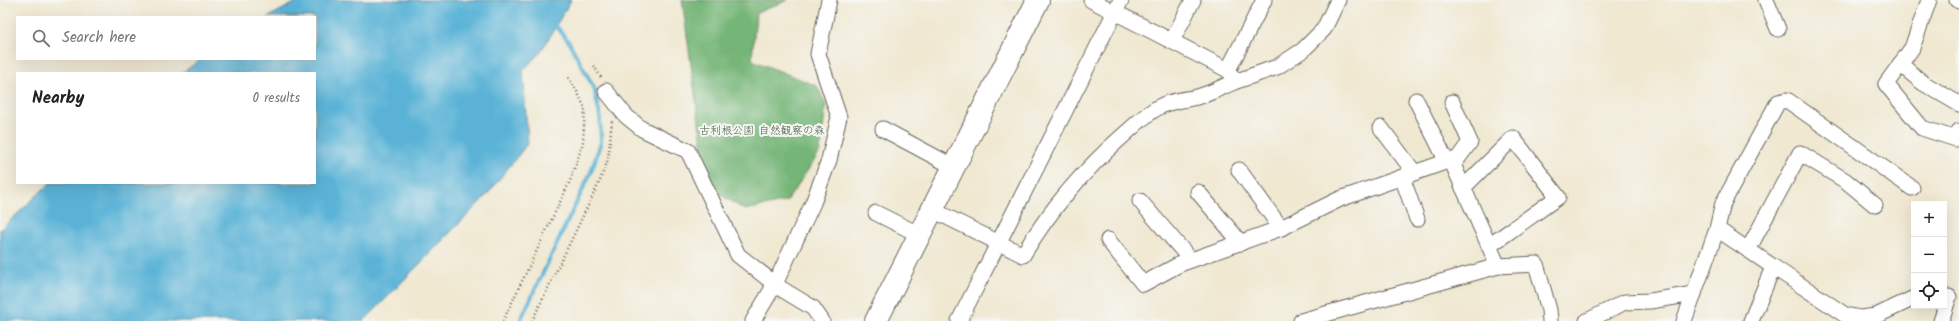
<!DOCTYPE html>
<meta charset="utf-8">
<style>
:root{--surface:#fff;--page:#f6f6f6;--text:#202124;--muted:#757577;--line:#e0e0e0}
body{margin:0;font-family:Kalam,"Klee One",sans-serif;background:var(--page);color:var(--text)}
.controls{position:absolute;right:12px;bottom:12px;display:grid;overflow:hidden;border-radius:0px;box-shadow:0 4px 16px #0002}
.controls button{width:36px;height:36px;display:grid;place-items:center;padding:0;border:0;border-bottom:1px solid var(--line);background:var(--surface);color:var(--text);font:20px sans-serif}
.list{margin:0;padding:0;list-style:none}
h2{display:flex;justify-content:space-between;align-items:center;height:52px;margin:0;padding:0 16px;font-size:17px}
h2 small{font-size:13px;font-weight:400;color:var(--muted)}
.icon{flex:none;width:22px;height:22px;fill:none;stroke:currentColor;stroke-width:2;stroke-linecap:round;stroke-linejoin:round}
.map{position:relative;flex:none;width:1959px;height:321px;overflow:hidden}
.search{position:absolute;background:var(--surface);box-shadow:0 4px 16px #0002;left:16px;top:16px;width:300px;height:44px;display:flex;align-items:center;gap:10px;box-sizing:border-box;padding:0 14px;border-radius:0px;color:var(--muted);font-size:15px}
.panel{position:absolute;background:var(--surface);box-shadow:0 4px 16px #0002;left:16px;top:72px;width:300px;height:112px;border-radius:0px}
.map>svg:first-child{display:block}
.forest{fill:#74b577;stroke:#48684a}
.water{fill:#5ab3d7;stroke:#3b687a}
.lines{fill:none;stroke-linecap:round;stroke-linejoin:round}
.stream{stroke:#5ab3d7;stroke-width:4}
.street-casing{stroke:#66635b;stroke-width:17}
.secondary-casing{stroke:#66635b;stroke-width:24}
.path{stroke:#66635b;stroke-width:2.5;stroke-dasharray:1 3;stroke-linecap:butt}
.street{stroke:#fff;stroke-width:15}
.secondary{stroke:#fff;stroke-width:22}
.labels{text-anchor:middle;dominant-baseline:central;stroke-width:4;stroke-linejoin:round;paint-order:stroke}
.park-label{font-size:11px;fill:#455c43;stroke:#f6f6f2}
</style>
<div class="map">
<svg width="1959" height="321" viewBox="0 0 1959 321">
<rect width="100%" height="100%" fill="#f6f6f2"/>
<filter id="ink" filterUnits="userSpaceOnUse"><feTurbulence type="fractalNoise" baseFrequency=".025" numOctaves="2"/><feDisplacementMap in="SourceGraphic" scale="8" xChannelSelector="R" yChannelSelector="G"/><feConvolveMatrix kernelMatrix="1 2 1 2 8 2 1 2 1" color-interpolation-filters="sRGB"/></filter>
<filter id="wash" filterUnits="userSpaceOnUse"><feTurbulence type="fractalNoise" baseFrequency=".012" numOctaves="4" result="noise"/><feDisplacementMap in="SourceGraphic" scale="16" xChannelSelector="R" yChannelSelector="G"/><feGaussianBlur stdDeviation="0.9" result="paint"/><feColorMatrix in="noise" values="0 0 0 0 0 0 0 0 0 0 0 0 0 0 0 0 0 1.4 0 .05"/><feComposite in="paint" operator="in"/></filter>
<g filter="url(#wash)">
<rect width="100%" height="100%" fill="#f0e8d1"/>
<polygon class="forest" points="682,0 788,0 756,13 752,60 817,86 826,105 820,152 787,201 745,210 708,187"/>
<polygon class="water" points="300,0 571,0 542,50 523,71 528,143 486,196 364,321 0,321 0,230 50,183 315,183 315,73 182,73 201,59 315,59 315,17 268,17"/>
<g class="lines">
<polyline class="stream" points="520,321 591,172 601,142 600,116 594,88 569,42 553,22"/>
</g>
</g>
<g filter="url(#ink)">
<g class="lines">
<g class="street-casing">
<g id="street">
<polyline points="1091,0 1228,70 1264,0"/>
<polyline points="1766,0 1778,29"/>
<polyline points="1929,0 1912,48 1886,84 1922,128 1956,139 1959,131"/>
<polyline points="1957,0 1959,1"/>
<polyline points="1172,41 1193,0"/>
<polyline points="1900,64 1923,83 1959,104"/>
<polyline points="1230,73 1234,82 1277,67 1303,50 1324,29 1338,0"/>
<polyline points="606,91 626,116 642,129 688,151 738,255 780,288 813,308 822,321"/>
<polyline points="1416,100 1447,162"/>
<polyline points="1452,102 1470,142 1453,165"/>
<polyline points="1381,128 1414,172"/>
<polyline points="883,129 954,167"/>
<polyline points="1239,170 1281,228"/>
<polyline points="1402,177 1417,219"/>
<polyline points="1463,188 1513,138 1558,197 1489,246"/>
<polyline points="1198,192 1241,243"/>
<polyline points="1140,201 1190,259"/>
<path d="M933 210 1023 255C1050 209 1086 168 1126 133 1136 124 1147 113 1159 107 1171 100 1185 100 1197 97 1210 94 1222 87 1234 82"/>
<polyline points="876,213 920,235"/>
<polyline points="1717,229 1845,315 1861,318 1876,316 1914,298"/>
<polyline points="1108,240 1143,284 1180,264 1281,228 1340,199 1451,160 1498,266 1536,264 1549,310 1550,321"/>
<polyline points="1748,250 1800,153 1846,181 1875,205"/>
<polyline points="753,321 775,284 813,203 829,160 839,117 818,54 829,0"/>
<polyline points="959,321 1121,0"/>
<polyline points="1301,321 1498,266"/>
<polyline points="1587,321 1625,302 1650,301 1694,294"/>
<polyline points="1684,321 1717,229 1723,203 1778,102 1787,100 1912,188"/>
<polyline points="1751,321 1773,267"/>
<polyline points="1941,321 1949,297"/>
</g>
</g>
<g class="secondary-casing">
<polyline id="secondary" points="876,321 1038,0"/>
</g>
<g class="path">
<polyline points="594,66 602,79"/>
<polyline points="503,321 570,181 583,143 585,109 578,93 568,77"/>
<polyline points="532,321 599,183 608,160 612,121"/>
</g>
<use href="#street" class="street"/>
<use href="#secondary" class="secondary"/>
</g>
</g>
<g class="labels">
<g class="park-label">
<text x="762" y="131">古利根公園 自然観察の森</text>
</g>
</g>
</svg>
<div class="controls">
<button>+</button>
<button>−</button>
<button><svg class="icon" aria-label="locate" viewBox="0 0 24 24"><circle cx="12" cy="12" r="6"/><path d="M12 2v4M12 18v4M2 12h4M18 12h4"/></svg></button>
</div>
<div class="search"><svg class="icon" aria-label="search" viewBox="0 0 24 24"><circle cx="10" cy="10" r="6"/><path d="M15 15l6 6"/></svg>Search here</div>
<section class="panel">
<h2>Nearby<small>0 results</small></h2>
<ul class="list">
</ul>
</section>
</div>
